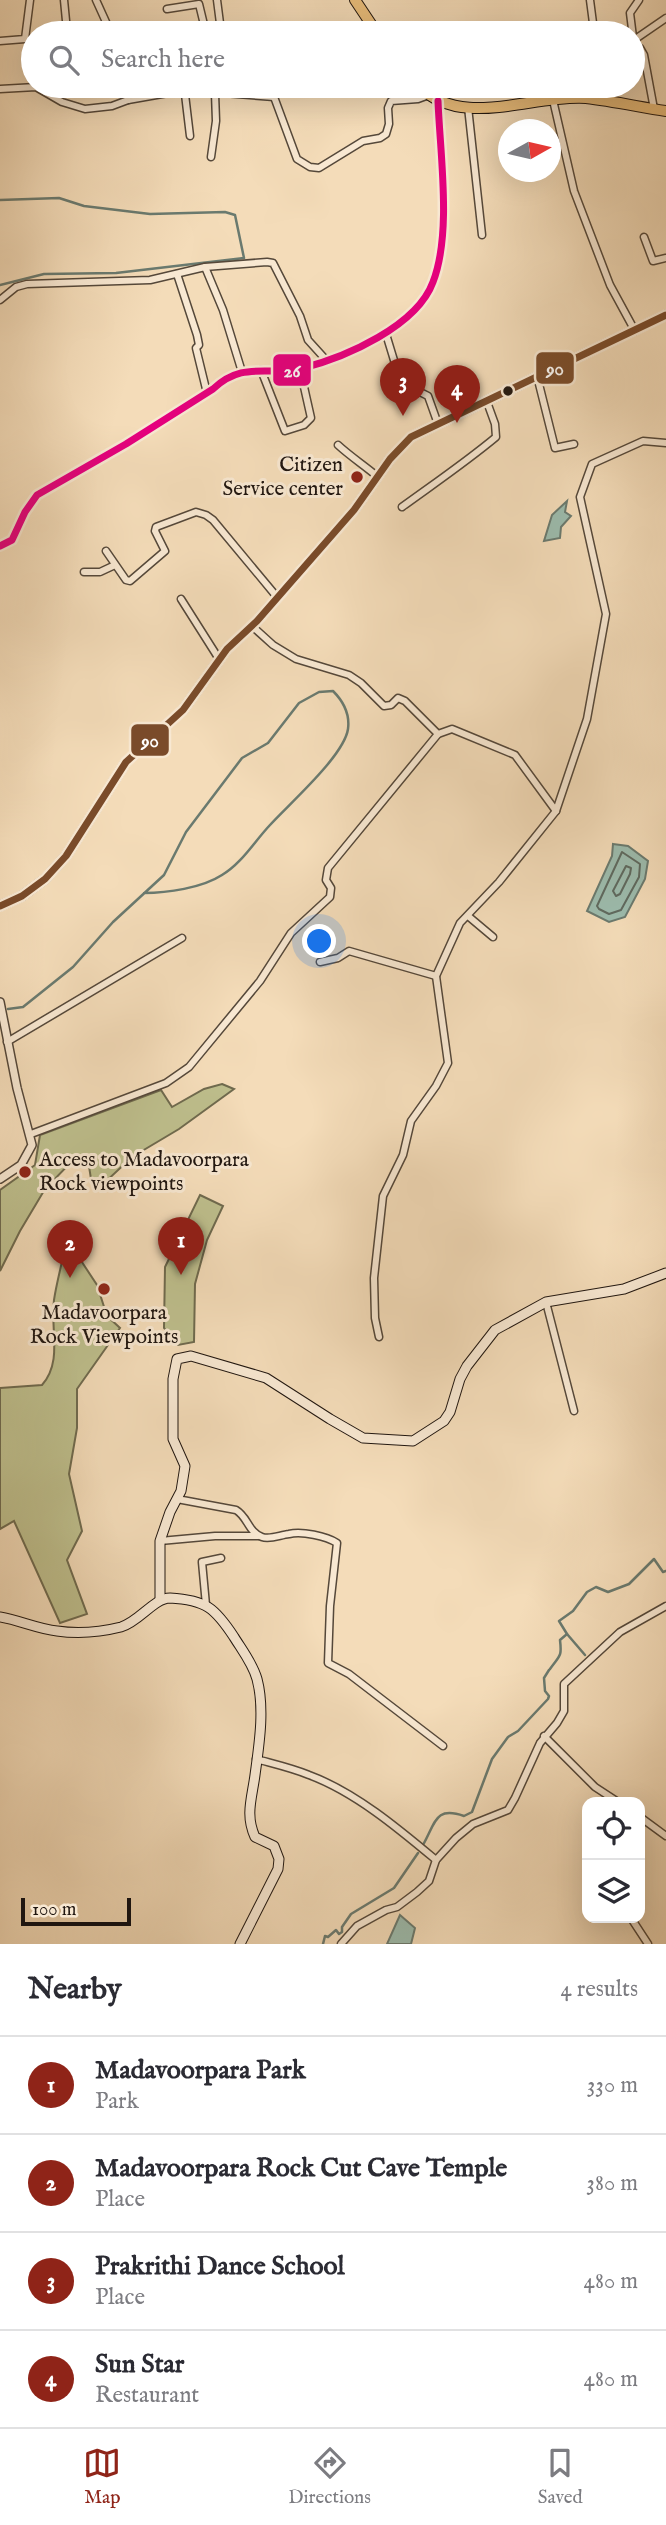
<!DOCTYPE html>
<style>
:root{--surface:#fff;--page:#f7f7f7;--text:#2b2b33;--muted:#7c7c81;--line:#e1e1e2;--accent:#8f2418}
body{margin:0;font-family:"IM FELL English",serif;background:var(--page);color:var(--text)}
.controls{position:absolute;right:21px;bottom:21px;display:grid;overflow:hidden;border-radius:14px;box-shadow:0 7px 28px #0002}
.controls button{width:63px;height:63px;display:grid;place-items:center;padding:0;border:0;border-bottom:2px solid var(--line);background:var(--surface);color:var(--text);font:35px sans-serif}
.compass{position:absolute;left:498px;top:119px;width:63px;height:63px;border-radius:50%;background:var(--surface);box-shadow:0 7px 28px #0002;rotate:82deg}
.scale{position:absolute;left:21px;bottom:18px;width:110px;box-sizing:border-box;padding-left:7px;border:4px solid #201610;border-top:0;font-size:19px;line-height:24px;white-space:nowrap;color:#201610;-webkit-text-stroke:5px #f8e8d2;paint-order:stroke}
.you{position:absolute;left:320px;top:942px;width:24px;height:24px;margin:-18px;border:5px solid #fff;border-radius:50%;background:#1a73e8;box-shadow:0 0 0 10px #1a73e833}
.badge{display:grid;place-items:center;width:46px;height:46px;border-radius:50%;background:var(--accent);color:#fff;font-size:23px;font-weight:700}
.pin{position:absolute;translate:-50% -58px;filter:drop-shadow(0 2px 4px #0008)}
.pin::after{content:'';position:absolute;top:37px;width:24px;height:21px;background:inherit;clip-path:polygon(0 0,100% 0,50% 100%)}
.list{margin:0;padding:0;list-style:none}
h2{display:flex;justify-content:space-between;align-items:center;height:91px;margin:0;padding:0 28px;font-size:30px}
h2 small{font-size:23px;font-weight:400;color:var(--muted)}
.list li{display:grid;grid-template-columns:46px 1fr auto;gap:21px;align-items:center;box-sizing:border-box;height:98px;padding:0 28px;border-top:2px solid var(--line)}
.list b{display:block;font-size:26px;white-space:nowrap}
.list p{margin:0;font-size:23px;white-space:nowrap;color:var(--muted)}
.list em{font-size:23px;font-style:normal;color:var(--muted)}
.icon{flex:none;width:38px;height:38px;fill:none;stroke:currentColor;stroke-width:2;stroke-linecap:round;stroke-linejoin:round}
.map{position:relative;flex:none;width:666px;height:1944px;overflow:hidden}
.search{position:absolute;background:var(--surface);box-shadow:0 7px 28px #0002;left:21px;right:21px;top:21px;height:77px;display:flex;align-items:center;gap:18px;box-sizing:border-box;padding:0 24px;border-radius:38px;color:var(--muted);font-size:26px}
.sheet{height:483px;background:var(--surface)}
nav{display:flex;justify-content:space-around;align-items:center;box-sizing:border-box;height:98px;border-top:2px solid var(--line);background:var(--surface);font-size:19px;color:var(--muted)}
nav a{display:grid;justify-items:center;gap:4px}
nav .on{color:var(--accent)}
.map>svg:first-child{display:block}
.green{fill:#bebf8d;stroke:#6f6a4e;stroke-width:2}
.water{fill:#9cbcae;stroke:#6a7a6f;stroke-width:2}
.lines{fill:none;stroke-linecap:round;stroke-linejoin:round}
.shore{stroke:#5e695f;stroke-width:2}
.stream{stroke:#6a7a6f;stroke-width:2.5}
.minor-casing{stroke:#55483a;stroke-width:9}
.tertiary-casing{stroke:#55483a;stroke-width:10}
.secondary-casing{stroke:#201610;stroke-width:11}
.primary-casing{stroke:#201610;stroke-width:12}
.minor{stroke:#f8e8d2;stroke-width:6}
.tertiary{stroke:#f8e8d2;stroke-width:7}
.secondary{stroke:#f8e8d2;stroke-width:9}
.primary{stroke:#eabe7c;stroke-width:10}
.bus-1-casing{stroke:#f8e8d2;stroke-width:12}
.bus-2-casing{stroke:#f8e8d2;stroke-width:12}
.bus-1{stroke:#e5007d;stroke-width:7}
.bus-2{stroke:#7a4b2a;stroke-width:7}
.bus-dot{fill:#201610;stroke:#f8e8d2;stroke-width:2.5}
.poi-dot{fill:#8f2418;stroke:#f8e8d2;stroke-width:2.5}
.labels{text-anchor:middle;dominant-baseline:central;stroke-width:6;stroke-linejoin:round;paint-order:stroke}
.poi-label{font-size:21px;fill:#201610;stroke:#f8e8d2;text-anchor:end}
.line-badge{stroke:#f8e8d2;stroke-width:2.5}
.badge-label{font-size:19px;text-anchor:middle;font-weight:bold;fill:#fff}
</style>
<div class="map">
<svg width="666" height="1944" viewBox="0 0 666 1944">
<rect width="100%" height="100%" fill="#f4dcb9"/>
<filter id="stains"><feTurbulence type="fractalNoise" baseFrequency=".00286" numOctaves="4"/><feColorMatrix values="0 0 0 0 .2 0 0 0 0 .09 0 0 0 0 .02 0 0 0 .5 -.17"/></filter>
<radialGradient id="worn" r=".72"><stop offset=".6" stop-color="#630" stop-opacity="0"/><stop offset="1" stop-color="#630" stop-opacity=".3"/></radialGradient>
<g class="green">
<polygon points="222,1084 234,1089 179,1129 132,1157 101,1186 91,1179 88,1160 74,1159 45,1189 20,1231 0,1271 0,1190 35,1165 40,1135 161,1090 172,1107 204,1089"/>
<polygon points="200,1195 223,1206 207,1240 195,1284 194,1342 178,1345 164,1328 165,1267"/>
<path d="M76 1253 97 1285 107 1316 120 1328 77 1389V1428L69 1474 82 1531 67 1560 87 1614 60 1623 14 1521 0 1529V1388L42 1385C63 1361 50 1329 54 1300 56 1286 60 1271 63 1257Z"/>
</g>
<g class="water">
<polygon points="567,501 565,512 571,516 561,527 560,538 544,541 552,515"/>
<polygon points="613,844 628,846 648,861 645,879 625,917 609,922 587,911 612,856"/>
<polygon points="400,1915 415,1928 411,1944 387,1944"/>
</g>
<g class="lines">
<g class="shore">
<polygon points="622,852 640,864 639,877 621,910 609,914 599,909 597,906"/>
<polygon points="626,866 631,868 630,874 620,894 616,896 613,891"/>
</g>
<g class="stream">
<polyline points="0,200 59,198 84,206 150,214 225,212 235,215 244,258 116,273 44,274 0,285"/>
<path d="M8 1009 23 1007 73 967 113 922 164 875 186 832 242 758 268 743 299 703 319 692 333 691C343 701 350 714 348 729 344 756 289 804 270 825 254 842 242 863 222 875 202 888 167 893 144 893"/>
<polyline points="567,1634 585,1655"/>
<path d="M550 1669C560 1655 562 1657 560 1640L567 1634 559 1621 573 1611 587 1592 596 1587 608 1592 629 1584 654 1559 663 1572 666 1571"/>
<path d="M423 1845C436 1822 435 1806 464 1816L472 1812 492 1759 508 1737 518 1731 548 1699 549 1696 545 1691 544 1678 549 1670"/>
<polyline points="323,1944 325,1936 328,1937 336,1930 339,1934 342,1932 342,1927 351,1914 394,1888 418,1853"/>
</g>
<g class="minor-casing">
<g id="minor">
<polyline points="64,0 67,31"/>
<polyline points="96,0 111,33"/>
<polyline points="217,0 221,31"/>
<polyline points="590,0 593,23 601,33"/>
<polyline points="167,9 199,4 206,33"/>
<polyline points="204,33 257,26 261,28 264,33"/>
<polyline points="348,33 369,22"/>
<polyline points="634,40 666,18"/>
<polyline points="0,41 25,39 30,0"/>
<polyline points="633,45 640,48 644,55 654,109"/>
<polyline points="634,45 630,13 639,0"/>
<polyline points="184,86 190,136"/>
<polyline points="270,86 297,159 310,167 319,168 363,141 380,138 386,134 389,124 388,108 391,101 418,99 429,95"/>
<polyline points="0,89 36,87 62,102 85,109 112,106 128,100 185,90 274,97"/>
<polyline points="128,100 129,86"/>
<polyline points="553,100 574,191 610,285 635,331"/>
<polyline points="468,107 482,235"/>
<polyline points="211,157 216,121 215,93"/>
<polyline points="644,237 653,261 666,258"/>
<polyline points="205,267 223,310 242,372"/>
<polyline points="177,274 197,335 199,345 196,348 207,393"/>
<polyline points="0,300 16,287 27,284 150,280 205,267 267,262 273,263 300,316 308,340 327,361"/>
<polyline points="386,334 400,380 408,391 418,391 428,396 438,424"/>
<polyline points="261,370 285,431 304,425 311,418 300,369"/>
<polyline points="537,376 555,448 574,444"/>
<path d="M338 445C351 457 364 465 378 477"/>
<path d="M402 507C435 483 466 462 496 437L495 424 487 402"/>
<path d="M0 546 12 540 25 512 37 495 126 444 213 389C244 360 268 377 303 368 346 357 417 326 433 282 452 233 440 154 438 101"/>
<polyline points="106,551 126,580 130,581 165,551 155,531 156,527 196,512 206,515 213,520 277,597"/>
<polyline points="84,572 100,572 115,565"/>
<polyline points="181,599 219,659"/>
<polyline points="252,626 273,645 296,659 349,675 361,683 384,706 391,705 398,698 405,701 438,734 452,729 515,755 556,811"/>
<polyline points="468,916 493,937"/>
<polyline points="320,962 338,958 349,951 436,976"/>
<polyline points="7,1042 182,938"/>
<polyline points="31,1134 166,1083 189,1067 260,981 291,933 330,897 331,888 326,880 328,868 438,734"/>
<polyline points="546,1302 574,1411"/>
<polyline points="379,1337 375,1318 374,1278 383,1196 403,1155 411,1121 436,1086 448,1063 436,976 460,923 499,882 556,811 587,719 606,614 580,497 592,464 643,441 666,443"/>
<path d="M177 1499 236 1510C248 1517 248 1532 262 1537 270 1540 280 1535 289 1534 302 1531 326 1536 337 1543L330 1606 328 1663 349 1674 443 1746"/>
<polyline points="160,1541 215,1536 258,1536"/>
<polyline points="206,1605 202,1562 221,1558"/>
<polyline points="544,1736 595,1787 618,1802"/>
<path d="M256 1759C274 1764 292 1768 309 1775 355 1792 399 1829 436 1860"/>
<polyline points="640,1817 666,1836"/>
<polyline points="631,1918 648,1944"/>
<polyline points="341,1944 357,1926 386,1910 397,1907 417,1892 429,1881 436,1860 456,1838 473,1824 508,1810 515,1798 540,1743 557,1723 564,1711 564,1684 620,1632 666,1606"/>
</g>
</g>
<g class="tertiary-casing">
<polyline id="tertiary" points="0,1002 17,1088 32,1145 21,1165 0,1179"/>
</g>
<g class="secondary-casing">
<g id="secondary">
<polyline points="0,906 22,896 45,879 66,856 126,762 183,710 227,649 257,621 354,510 390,459 411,437 666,315"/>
<polyline points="160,1599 160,1541 170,1512 181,1491 185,1466 173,1439 173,1379 177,1359 191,1356 266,1378 330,1419 363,1438 413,1441 444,1421 450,1412 460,1379 467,1366 495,1330 546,1302 624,1289 666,1273"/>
<path d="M0 1617C19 1620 38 1629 57 1631 77 1634 101 1632 121 1627 139 1622 154 1598 170 1598 206 1600 215 1608 234 1637 242 1650 253 1664 257 1679 265 1709 259 1745 255 1775 252 1798 245 1815 255 1837L274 1846 279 1859 278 1869 240 1944"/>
</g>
</g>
<g class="primary-casing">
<g id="primary">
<polyline points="355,0 377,33"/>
<path d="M419 86C461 130 533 94 586 98 612 101 640 107 666 111"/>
</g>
</g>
<use href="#minor" class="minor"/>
<use href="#tertiary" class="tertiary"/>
<use href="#secondary" class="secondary"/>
<use href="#primary" class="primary"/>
<g class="bus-1-casing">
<path id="bus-1" d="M0 546 12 540 25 512 37 495 126 444 213 389C244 360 268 377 303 368 346 357 417 326 433 282 452 233 440 154 438 101"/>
</g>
<g class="bus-2-casing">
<polyline id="bus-2" points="0,906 22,896 45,879 66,856 126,762 183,710 227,649 257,621 354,510 390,459 411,437 666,315"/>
</g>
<use href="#bus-1" class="bus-1"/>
<use href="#bus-2" class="bus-2"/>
</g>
<circle class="bus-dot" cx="508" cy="391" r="6"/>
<g class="poi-dot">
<circle cx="357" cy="477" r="7"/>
<circle cx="25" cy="1172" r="7"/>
<circle cx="104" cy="1289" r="7"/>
</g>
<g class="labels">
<g class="poi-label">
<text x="343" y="465">Citizen<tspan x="343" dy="24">Service center</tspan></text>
<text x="39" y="1160" text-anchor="start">Access to Madavoorpara<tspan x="39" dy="24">Rock viewpoints</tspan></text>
<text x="104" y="1313" text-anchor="middle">Madavoorpara<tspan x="104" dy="24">Rock Viewpoints</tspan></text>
</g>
</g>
<g class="line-badge">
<rect x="535" y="351" width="40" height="34" rx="7" fill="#7a4b2a"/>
<rect x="272" y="353" width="40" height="34" rx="7" fill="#e5007d"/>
<rect x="130" y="723" width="40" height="34" rx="7" fill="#7a4b2a"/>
</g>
<g class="badge-label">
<text x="555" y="375">90</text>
<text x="292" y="377">26</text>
<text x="150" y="747">90</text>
</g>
<rect width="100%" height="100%" filter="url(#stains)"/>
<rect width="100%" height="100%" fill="url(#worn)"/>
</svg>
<div class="controls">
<button><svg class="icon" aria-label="locate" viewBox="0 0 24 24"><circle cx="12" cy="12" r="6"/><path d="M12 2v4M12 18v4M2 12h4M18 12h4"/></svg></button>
<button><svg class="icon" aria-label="layers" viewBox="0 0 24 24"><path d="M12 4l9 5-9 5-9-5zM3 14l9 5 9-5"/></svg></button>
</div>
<svg class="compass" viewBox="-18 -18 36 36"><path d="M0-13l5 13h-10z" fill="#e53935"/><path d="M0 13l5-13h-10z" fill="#7c7c81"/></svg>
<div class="scale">100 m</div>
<div class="you"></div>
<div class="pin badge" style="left:181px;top:1275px">1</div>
<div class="pin badge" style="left:70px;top:1278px">2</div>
<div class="pin badge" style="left:403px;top:416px">3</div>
<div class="pin badge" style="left:457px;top:423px">4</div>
<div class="search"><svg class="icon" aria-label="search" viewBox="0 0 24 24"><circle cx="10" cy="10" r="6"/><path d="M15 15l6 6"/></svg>Search here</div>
</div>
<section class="sheet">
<h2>Nearby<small>4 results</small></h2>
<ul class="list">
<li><span class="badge">1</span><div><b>Madavoorpara Park</b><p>Park</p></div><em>330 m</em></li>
<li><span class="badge">2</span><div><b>Madavoorpara Rock Cut Cave Temple</b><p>Place</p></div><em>380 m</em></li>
<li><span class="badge">3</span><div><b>Prakrithi Dance School</b><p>Place</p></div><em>480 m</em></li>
<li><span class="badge">4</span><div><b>Sun Star</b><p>Restaurant</p></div><em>480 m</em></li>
</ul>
</section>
<nav>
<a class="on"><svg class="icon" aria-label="map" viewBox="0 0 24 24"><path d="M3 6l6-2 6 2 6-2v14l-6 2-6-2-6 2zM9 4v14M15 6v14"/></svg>Map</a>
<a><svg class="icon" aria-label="directions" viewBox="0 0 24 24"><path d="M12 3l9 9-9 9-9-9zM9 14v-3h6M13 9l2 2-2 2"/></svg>Directions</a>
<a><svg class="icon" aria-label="saved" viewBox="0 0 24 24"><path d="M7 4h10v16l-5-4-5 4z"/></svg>Saved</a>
</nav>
